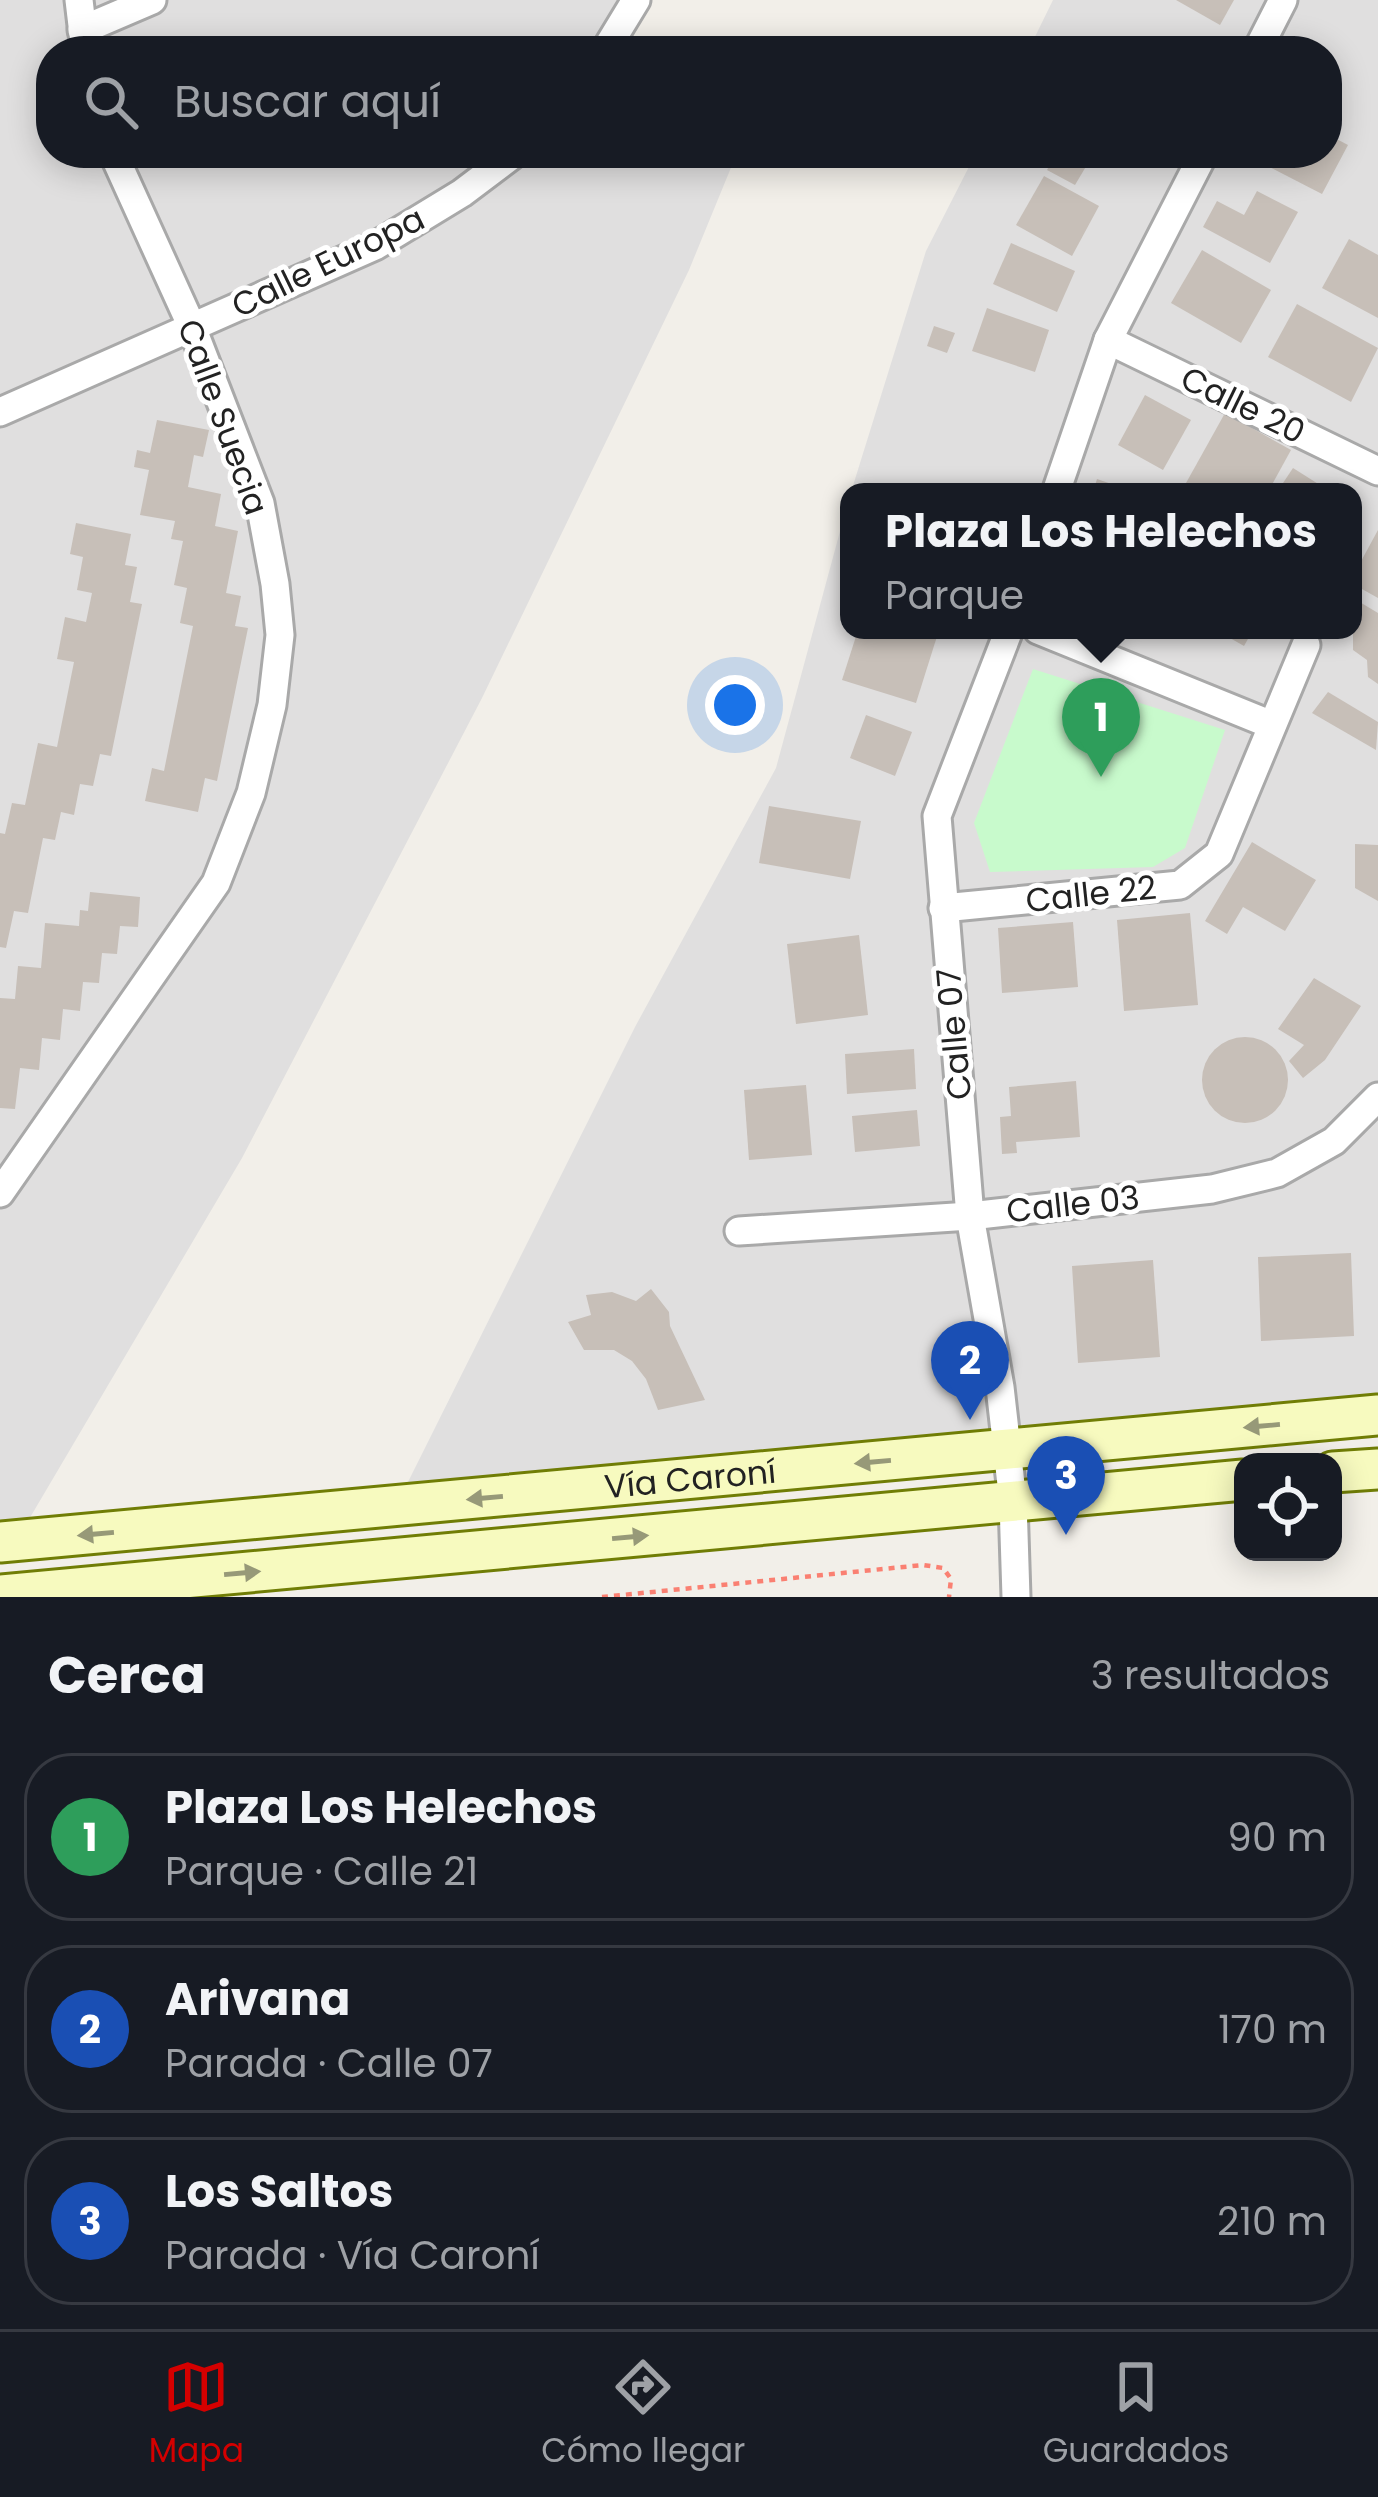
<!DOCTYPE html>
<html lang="es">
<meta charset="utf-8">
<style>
:root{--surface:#171b24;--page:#242831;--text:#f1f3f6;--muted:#9ea1a6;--line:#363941;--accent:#d40000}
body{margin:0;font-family:Poppins,sans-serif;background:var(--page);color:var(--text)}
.controls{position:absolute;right:36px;bottom:36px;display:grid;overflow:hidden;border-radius:24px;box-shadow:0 6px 30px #0003}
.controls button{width:108px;height:108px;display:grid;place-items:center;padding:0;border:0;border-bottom:3px solid var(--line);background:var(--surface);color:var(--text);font:60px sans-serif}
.you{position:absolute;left:735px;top:705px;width:42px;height:42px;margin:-30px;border:9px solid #fff;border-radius:50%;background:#1a73e8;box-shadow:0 0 0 18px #1a73e833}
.badge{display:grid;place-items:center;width:78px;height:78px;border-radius:50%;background:var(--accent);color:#fff;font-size:39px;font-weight:700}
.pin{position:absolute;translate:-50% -99px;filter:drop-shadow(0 3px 6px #0008)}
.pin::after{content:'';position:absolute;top:63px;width:42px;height:36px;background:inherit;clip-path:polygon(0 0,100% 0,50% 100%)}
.popup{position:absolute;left:840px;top:483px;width:522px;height:156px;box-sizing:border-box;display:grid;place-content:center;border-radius:24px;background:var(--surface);filter:drop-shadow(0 3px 9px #0005);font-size:39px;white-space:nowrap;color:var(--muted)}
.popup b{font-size:45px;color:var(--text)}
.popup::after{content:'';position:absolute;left:50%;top:100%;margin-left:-24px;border:24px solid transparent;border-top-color:var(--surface)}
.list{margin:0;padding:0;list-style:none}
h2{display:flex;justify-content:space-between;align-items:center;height:156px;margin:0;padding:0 48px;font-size:51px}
h2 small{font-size:39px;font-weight:400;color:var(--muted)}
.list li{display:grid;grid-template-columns:78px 1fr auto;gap:36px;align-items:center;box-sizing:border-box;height:168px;margin:0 24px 24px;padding:0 24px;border:3px solid var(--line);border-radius:48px}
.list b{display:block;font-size:45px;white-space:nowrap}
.list p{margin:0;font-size:39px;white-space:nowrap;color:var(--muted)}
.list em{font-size:39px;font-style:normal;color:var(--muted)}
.icon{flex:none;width:66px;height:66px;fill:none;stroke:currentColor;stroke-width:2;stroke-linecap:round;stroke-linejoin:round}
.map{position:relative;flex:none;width:1378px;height:1597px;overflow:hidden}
.search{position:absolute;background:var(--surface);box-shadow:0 6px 30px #0003;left:36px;right:36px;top:36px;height:132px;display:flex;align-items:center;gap:30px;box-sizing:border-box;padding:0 42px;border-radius:48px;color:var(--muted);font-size:45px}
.sheet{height:732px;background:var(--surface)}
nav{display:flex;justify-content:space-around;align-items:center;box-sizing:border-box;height:168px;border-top:3px solid var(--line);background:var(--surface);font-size:33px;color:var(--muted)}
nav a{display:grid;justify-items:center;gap:6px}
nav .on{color:var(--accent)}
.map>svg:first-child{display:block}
.residential{fill:#e0dfdf}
.park{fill:#c8facc}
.building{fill:#c7bfb8}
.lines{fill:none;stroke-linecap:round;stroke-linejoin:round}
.minor-casing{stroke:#a9a9a9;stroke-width:33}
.secondary-casing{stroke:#707d05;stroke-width:45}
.path{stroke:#fa8072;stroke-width:4.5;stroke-dasharray:6 6;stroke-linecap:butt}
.minor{stroke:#fff;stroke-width:27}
.secondary{stroke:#f7fabf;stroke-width:39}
.oneway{fill:#979978}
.labels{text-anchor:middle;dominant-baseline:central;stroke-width:10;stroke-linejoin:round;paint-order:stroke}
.street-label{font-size:33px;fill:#222;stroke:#fff}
</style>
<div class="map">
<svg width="1378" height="1597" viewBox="0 0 1378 1597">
<rect width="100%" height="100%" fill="#f2efe9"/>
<g class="residential">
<polygon points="0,0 636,0 605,51 51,51 51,153 737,153 689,270 482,698 242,1158 15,1543 0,1545"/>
<polygon points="1053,0 1378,0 1378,1409 398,1502 635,1027 776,768 849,498 849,630 1353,630 1353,492 851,492 926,251 976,153 1327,153 1327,51 1028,51"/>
</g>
<polygon class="park" points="1033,669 1225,730 1185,848 1153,867 990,872 974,823"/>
<g class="building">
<polygon points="1176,0 1234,0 1220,25"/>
<polygon points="1327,134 1348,145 1322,194 1258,161 1262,153 1327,153"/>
<polygon points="1057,153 1094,153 1075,185 1047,170"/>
<polygon points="1044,176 1099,206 1072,256 1016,225"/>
<polygon points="1257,191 1298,212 1270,263 1203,227 1217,201 1244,215"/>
<polygon points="1349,239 1378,255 1378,318 1322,288"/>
<polygon points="1011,243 1075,271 1057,312 993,284"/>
<polygon points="1202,250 1271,290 1241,343 1171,303"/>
<polygon points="1297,304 1378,348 1351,402 1268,357"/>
<polygon points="987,308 1049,330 1035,372 972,351"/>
<polygon points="934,326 955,333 947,353 927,346"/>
<polygon points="1145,395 1191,420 1163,470 1118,445"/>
<polygon points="1225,413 1291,450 1268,492 1181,492"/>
<polygon points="157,420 209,430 203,457 194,455 188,487 221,494 215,526 238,531 226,593 241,596 235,626 248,628 217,781 205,778 198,812 145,801 152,768 164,771 193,626 180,623 187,588 174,585 183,541 171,539 175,521 140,515 149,470 134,467 137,450 150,453"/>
<polygon points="1293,468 1331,492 1277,492"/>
<polygon points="1097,479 1132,491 1132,492 1093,492"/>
<polygon points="76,523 131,534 125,565 137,567 130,602 142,604 111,756 100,754 93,786 80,784 74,815 61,812 55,840 43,838 28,913 14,911 6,948 0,947 0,833 5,834 12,803 25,805 38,743 57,747 74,662 57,659 65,617 86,622 92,593 77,590 83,557 70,554"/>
<polygon points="1378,530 1378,598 1353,584 1353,576"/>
<polygon points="1353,598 1378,613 1378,684 1368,677 1367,660 1353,650 1353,634 1343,630 1353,630"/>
<polygon points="858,630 939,630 916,703 842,680"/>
<polygon points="1216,630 1253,630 1244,646"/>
<polygon points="1328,692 1378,722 1376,750 1312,713"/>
<polygon points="866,715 912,732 895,776 850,758"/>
<polygon points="769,806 861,821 850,879 759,863"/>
<polygon points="1252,842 1316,880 1285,931 1243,907 1227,934 1205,921"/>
<polygon points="1355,844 1378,845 1378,901 1355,888"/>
<polygon points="90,892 140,897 138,927 120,926 117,954 102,953 99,983 83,982 80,1011 63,1009 60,1040 42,1038 39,1070 20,1068 15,1109 0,1108 0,998 15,999 18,966 41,968 45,923 79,926 80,910 88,911"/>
<polygon points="1190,913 1198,1005 1124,1011 1117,920"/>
<polygon points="1073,922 1078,987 1002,993 998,928"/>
<polygon points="859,935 868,1015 796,1024 787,944"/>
<polygon points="1314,978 1361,1006 1325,1060 1303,1078 1289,1061 1304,1045 1278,1029"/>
<circle cx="1245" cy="1080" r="43"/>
<polygon points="914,1049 916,1089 847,1094 845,1054"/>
<polygon points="1076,1081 1080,1137 1016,1142 1017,1153 1002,1154 1000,1117 1011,1116 1009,1087"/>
<polygon points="806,1085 812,1155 749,1160 744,1090"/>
<polygon points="917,1110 920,1146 855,1152 852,1116"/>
<polygon points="1351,1253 1354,1336 1261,1341 1258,1257"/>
<polygon points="1153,1260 1160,1357 1078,1363 1072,1266"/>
<polygon points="651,1289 669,1312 670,1326 705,1400 658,1410 646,1379 632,1361 614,1350 584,1350 568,1322 591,1315 586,1295 612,1292 636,1301"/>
</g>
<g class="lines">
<g class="minor-casing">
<g id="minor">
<polyline points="79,0 85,51"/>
<polyline points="82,30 152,0"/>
<polyline points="605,51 636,0"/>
<polyline points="1257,51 1283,0"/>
<polyline points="1108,340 1378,471"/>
<polyline points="0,412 375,246 462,193 515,153"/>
<polyline points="1056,492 1108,340 1204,153"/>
<polyline points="1009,630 937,816 970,1216 1000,1387 1013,1502 1016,1597"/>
<polyline points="1038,630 1272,725"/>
<polyline points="943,908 1180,885 1219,854 1306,645"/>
<polyline points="0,1193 216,883 251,793 272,705 280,635 275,584 260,503 192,327 113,153"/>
<polyline points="739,1231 970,1216 1212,1189 1277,1173 1334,1141 1378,1097"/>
</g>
</g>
<g class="secondary-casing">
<g id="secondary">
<polyline points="1333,1472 1378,1469"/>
<path id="s1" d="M0 1542 1378 1415"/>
<polyline points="0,1595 1243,1480"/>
</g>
</g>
<polyline class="path" points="602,1597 923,1565 943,1568 951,1579 949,1597"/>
<use href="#minor" class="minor"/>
<use href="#secondary" class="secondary"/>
</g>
<defs><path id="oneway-solid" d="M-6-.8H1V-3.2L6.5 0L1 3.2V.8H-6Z" transform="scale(3)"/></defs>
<g class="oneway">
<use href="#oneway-solid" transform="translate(1262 1426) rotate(175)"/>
<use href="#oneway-solid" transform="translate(873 1462) rotate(175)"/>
<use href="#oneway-solid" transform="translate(485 1498) rotate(175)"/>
<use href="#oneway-solid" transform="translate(96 1534) rotate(175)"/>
<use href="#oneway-solid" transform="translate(630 1537) rotate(-5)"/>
<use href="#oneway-solid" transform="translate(242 1573) rotate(-5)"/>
</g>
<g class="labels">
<g class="street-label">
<text transform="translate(328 262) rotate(-26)">Calle Europa</text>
<text transform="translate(1243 405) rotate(26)">Calle 20</text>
<text transform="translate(223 417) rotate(70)">Calle Suecia</text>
<text transform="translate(1091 894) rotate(-6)">Calle 22</text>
<text transform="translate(954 1034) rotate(-95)">Calle 07</text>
<text transform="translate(1073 1204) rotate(-6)">Calle 03</text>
<text stroke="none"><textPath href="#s1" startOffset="693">Vía Caroní</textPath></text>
</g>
</g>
</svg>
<div class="controls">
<button><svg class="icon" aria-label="locate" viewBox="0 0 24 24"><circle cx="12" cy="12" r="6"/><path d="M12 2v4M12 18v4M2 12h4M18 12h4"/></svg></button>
</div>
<div class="you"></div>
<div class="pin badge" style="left:1101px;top:777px;background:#2e9e5b">1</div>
<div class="popup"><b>Plaza Los Helechos</b>Parque</div>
<div class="pin badge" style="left:970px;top:1420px;background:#1a4fb4">2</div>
<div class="pin badge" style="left:1066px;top:1535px;background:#1a4fb4">3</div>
<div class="search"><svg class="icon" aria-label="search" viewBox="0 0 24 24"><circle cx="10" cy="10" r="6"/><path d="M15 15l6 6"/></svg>Buscar aquí</div>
</div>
<section class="sheet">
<h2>Cerca<small>3 resultados</small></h2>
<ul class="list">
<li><span class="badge" style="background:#2e9e5b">1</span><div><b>Plaza Los Helechos</b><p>Parque · Calle 21</p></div><em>90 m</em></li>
<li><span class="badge" style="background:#1a4fb4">2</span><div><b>Arivana</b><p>Parada · Calle 07</p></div><em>170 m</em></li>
<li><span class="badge" style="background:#1a4fb4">3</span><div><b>Los Saltos</b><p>Parada · Vía Caroní</p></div><em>210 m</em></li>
</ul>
</section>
<nav>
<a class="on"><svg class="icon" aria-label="map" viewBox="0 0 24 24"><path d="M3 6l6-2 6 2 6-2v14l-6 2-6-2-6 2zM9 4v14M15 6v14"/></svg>Mapa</a>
<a><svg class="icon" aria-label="directions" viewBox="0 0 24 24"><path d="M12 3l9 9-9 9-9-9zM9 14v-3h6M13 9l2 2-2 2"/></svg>Cómo llegar</a>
<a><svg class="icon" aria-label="saved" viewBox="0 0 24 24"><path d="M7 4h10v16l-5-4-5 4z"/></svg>Guardados</a>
</nav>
